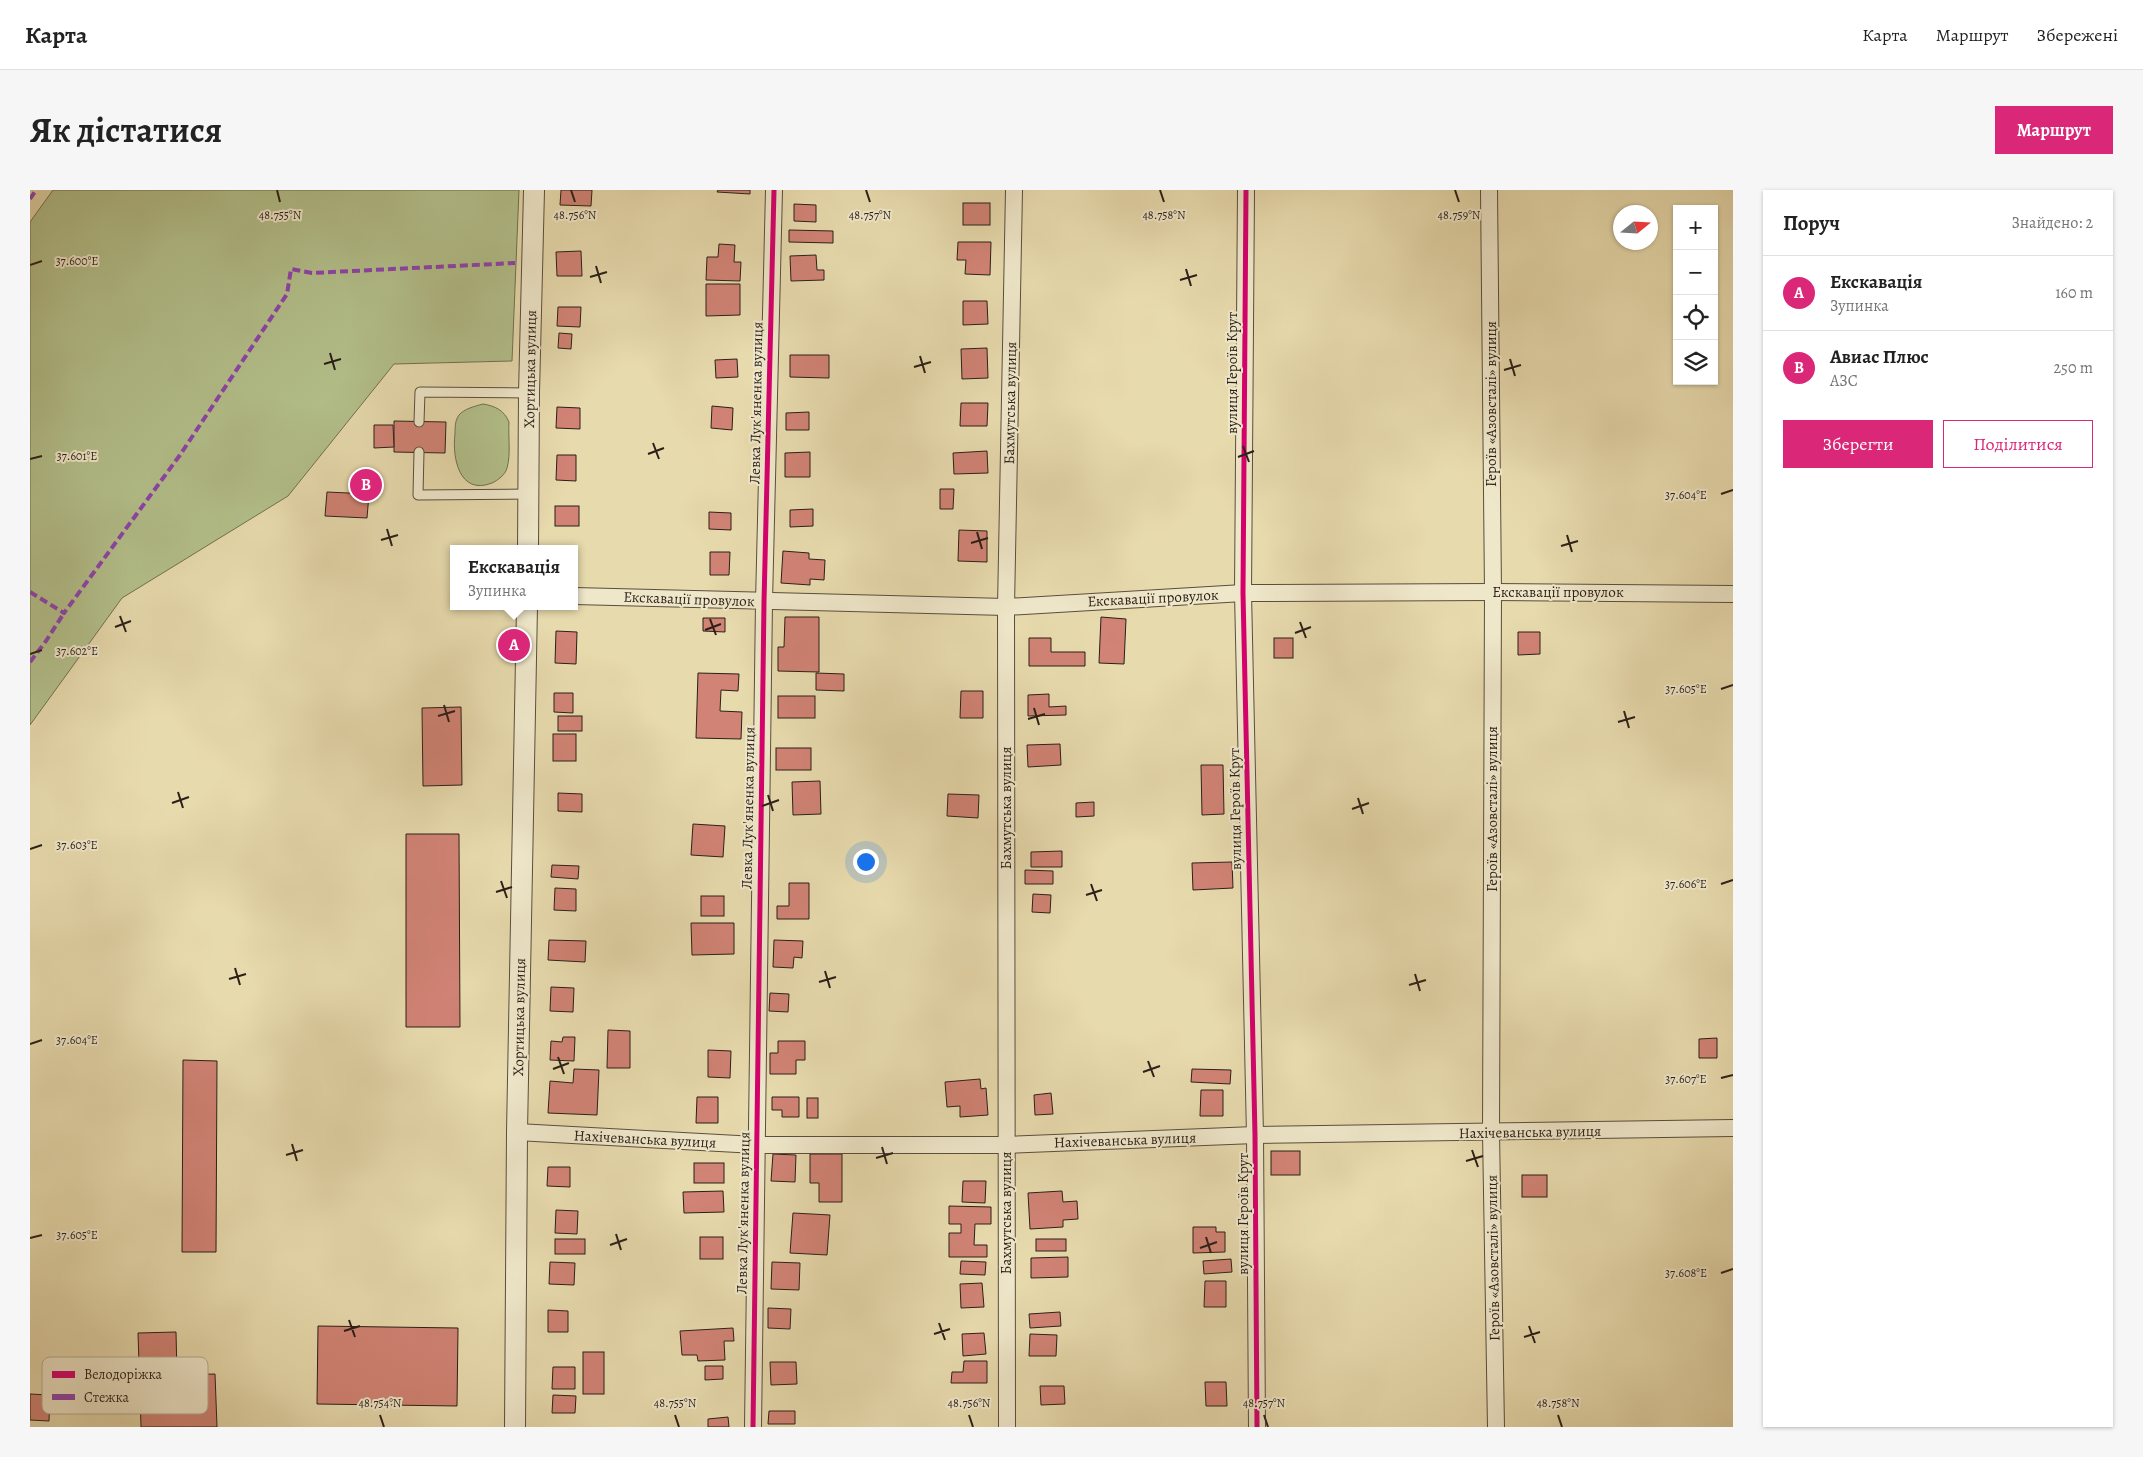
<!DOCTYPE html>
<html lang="uk">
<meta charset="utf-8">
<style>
:root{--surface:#fff;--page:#f6f6f6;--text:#222;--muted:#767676;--line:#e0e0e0;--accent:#db2777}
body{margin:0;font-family:Alegreya,serif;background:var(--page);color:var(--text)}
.controls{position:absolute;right:15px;top:15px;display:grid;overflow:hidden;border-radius:0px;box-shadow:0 1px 4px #0004}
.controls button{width:45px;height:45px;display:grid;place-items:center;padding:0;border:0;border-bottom:1px solid var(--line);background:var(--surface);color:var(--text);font:25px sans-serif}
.compass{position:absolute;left:1583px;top:15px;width:45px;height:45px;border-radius:50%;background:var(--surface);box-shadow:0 1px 4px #0004;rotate:72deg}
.you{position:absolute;left:835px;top:671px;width:18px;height:18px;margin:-12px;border:4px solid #fff;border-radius:50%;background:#1a73e8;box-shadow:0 0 0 8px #1a73e833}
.badge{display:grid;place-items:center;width:32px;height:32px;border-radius:50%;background:var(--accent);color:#fff;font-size:16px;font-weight:700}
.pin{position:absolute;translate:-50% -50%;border:2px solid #fff;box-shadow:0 1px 5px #0006}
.popup{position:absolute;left:420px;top:355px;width:128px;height:65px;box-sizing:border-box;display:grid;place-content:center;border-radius:0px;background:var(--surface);filter:drop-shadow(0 1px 4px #0005);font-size:16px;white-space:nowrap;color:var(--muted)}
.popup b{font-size:19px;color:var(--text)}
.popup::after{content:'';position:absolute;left:50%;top:100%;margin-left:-10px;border:10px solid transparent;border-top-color:var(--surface)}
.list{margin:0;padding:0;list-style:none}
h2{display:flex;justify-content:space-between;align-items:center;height:65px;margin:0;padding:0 20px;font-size:21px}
h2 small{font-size:16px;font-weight:400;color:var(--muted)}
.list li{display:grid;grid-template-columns:32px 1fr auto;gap:15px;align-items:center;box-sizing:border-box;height:75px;padding:0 20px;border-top:1px solid var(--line)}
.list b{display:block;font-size:19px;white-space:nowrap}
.list p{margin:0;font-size:16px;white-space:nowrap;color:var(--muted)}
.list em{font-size:16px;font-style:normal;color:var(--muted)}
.actions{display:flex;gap:10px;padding:15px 20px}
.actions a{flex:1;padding:11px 0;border:1px solid var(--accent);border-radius:0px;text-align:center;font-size:18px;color:var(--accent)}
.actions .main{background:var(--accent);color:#fff}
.icon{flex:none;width:28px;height:28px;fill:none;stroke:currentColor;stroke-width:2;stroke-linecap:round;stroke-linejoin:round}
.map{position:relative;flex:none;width:1703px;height:1237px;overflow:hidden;border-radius:0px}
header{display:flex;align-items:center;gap:30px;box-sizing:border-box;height:70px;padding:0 25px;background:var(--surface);border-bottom:1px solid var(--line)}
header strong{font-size:24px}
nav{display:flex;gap:28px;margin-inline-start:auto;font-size:18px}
.intro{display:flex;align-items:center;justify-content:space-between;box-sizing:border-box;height:120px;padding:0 30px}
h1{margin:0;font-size:35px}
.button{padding:12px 22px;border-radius:0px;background:var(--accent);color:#fff;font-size:18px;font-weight:700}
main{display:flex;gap:30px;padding:0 30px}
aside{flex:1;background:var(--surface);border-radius:0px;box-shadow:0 1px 4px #0004}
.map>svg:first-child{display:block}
.green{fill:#b3c08b;stroke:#6f7052}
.building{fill:#d18375;stroke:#2b1f18}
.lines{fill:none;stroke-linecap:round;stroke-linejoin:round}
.service-casing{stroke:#5a4e3d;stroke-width:11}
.minor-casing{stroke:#5a4e3d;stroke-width:18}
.tertiary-casing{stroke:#5a4e3d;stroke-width:22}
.service{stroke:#efe7ca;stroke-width:9}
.minor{stroke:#efe7ca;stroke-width:16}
.tertiary{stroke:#efe7ca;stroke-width:20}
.quiet{stroke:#8e44ad;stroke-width:4;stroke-dasharray:8 4;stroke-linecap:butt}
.cycleway-casing{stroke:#efe7ca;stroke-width:8}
.cycleway{stroke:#d6006c;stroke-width:5}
.ticks{fill:none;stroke:#2b1f18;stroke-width:2}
.labels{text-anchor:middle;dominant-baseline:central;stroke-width:4;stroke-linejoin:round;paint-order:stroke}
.street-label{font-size:15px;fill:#2b1f18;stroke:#efe7ca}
.key{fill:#efe7ca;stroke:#b4ab95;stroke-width:1}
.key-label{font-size:14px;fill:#2b1f18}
.ticks-label{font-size:12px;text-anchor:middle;fill:#2b1f18;stroke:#efe7ca;stroke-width:4;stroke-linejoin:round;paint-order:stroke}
</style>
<header>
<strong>Карта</strong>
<nav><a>Карта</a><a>Маршрут</a><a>Збережені</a></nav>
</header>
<div class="intro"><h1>Як дістатися</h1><a class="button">Маршрут</a></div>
<main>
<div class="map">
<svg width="1703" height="1237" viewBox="0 0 1703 1237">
<rect width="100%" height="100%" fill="#e7daad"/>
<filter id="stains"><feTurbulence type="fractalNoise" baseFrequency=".004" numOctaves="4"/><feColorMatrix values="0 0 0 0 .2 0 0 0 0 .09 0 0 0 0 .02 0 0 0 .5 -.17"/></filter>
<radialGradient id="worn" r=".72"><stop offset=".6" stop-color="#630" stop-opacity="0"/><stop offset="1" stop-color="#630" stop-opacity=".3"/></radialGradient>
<g class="green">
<polygon points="23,0 489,0 482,171 364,174 258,306 92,408 0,535 0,32"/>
<path d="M453 214C465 216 474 220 479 232 478 246 481 264 477 278 476 284 467 291 462 293 429 306 422 267 425 244 425 238 425 230 429 225 434 219 445 216 453 214Z"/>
</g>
<g class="building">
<polygon points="531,0 562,0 561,16 530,15"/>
<polygon points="688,0 720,0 720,4 687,2"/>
<rect x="933" y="13" width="27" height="22"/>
<polygon points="764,14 786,15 786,32 764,31"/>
<polygon points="759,40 803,41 803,53 759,52"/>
<polygon points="928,52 961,52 960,85 935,84 936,70 927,70"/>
<polygon points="689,54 705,55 704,72 711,72 710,91 676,90 677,67 688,67"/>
<polygon points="551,61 552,86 527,86 526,62"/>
<polygon points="786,65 787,80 794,80 794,90 761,91 760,66"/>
<polygon points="676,94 710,94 710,125 676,126"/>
<polygon points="933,111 957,111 958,134 933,135"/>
<polygon points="528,117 551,117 550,137 527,136"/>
<polygon points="529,143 542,144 541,159 528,158"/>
<polygon points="957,158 958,188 932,189 931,159"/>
<polygon points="760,165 799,165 799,188 760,187"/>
<polygon points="707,169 708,187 686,188 685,170"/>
<polygon points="931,213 958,213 957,236 930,236"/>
<polygon points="682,216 703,218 702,240 681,238"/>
<polygon points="527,217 550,218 550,239 526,238"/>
<polygon points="779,222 779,240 756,240 756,223"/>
<polygon points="364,231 416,232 415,263 364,262"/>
<polygon points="344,235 363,235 364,257 344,258"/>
<polygon points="957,261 958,283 924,284 923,263"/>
<polygon points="780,262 780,287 755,287 755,263"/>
<polygon points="527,265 546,265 546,291 526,290"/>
<polygon points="910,299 924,299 923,319 910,319"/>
<polygon points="297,302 339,304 337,328 295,326"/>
<rect x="525" y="316" width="24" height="20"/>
<polygon points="783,319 783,336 760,337 760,320"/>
<polygon points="679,322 701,323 701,340 679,339"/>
<polygon points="929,340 957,341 957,372 928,371"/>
<polygon points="753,361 779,363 779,369 795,370 794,390 780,389 780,395 751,393"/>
<polygon points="680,362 700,362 699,385 680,385"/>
<polygon points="755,427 789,427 789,482 748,481 748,457 754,457"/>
<polygon points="1071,427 1096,429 1094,474 1069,473"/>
<polygon points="673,428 695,428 695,442 673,441"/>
<polygon points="526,441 547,442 546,474 525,473"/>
<polygon points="1488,442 1510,442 1510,464 1488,465"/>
<polygon points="999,448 1021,448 1021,462 1055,462 1055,476 999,476"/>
<rect x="1244" y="448" width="19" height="20"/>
<polygon points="668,483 709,484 708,501 691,500 690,521 712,522 711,549 666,548"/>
<polygon points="786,483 814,484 814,501 786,500"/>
<polygon points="931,501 953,501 953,528 930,528"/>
<polygon points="524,503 543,503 543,523 524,522"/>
<polygon points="1019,504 1019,517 1036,516 1036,525 998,526 998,505"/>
<rect x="748" y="506" width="37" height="22"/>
<polygon points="431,517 432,595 393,596 392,518"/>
<rect x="528" y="526" width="24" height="15"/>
<rect x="523" y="544" width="23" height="27"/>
<polygon points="1030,554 1031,575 998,577 997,555"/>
<rect x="746" y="558" width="35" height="22"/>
<polygon points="1171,575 1193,575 1194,624 1172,625"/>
<polygon points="790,591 791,624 763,625 762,592"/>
<polygon points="528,603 552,604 552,622 528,621"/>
<polygon points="918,604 949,605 948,628 917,626"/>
<polygon points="1064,612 1064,626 1046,627 1046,613"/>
<polygon points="663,634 695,636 693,667 661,665"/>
<polygon points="376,644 429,644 430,837 376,837"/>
<polygon points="1032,661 1032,677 1001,677 1001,662"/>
<polygon points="1202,672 1203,698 1163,700 1162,673"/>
<polygon points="522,675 549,676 548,689 521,687"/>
<polygon points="995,680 1023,681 1023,694 995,694"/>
<polygon points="759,693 779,693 779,729 747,729 747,716 759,716"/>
<polygon points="525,698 546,699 546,721 524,720"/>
<polygon points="1003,704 1021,705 1020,723 1002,722"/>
<rect x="671" y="706" width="23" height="20"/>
<polygon points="661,733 704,733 704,764 662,765"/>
<polygon points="519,750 556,751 555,772 518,770"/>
<polygon points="744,750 773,751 772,768 764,767 763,778 743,777"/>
<polygon points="521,797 544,798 543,822 520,821"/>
<polygon points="740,803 759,804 758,822 739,821"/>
<polygon points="578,840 600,841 600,878 577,878"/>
<polygon points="533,847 545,847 544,871 520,870 521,851 532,852"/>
<polygon points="1687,848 1687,868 1669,868 1669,849"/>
<polygon points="748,851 775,851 775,870 766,870 766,884 740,884 740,863 748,863"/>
<polygon points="678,860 701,861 700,888 678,887"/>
<polygon points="153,870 187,871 186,1062 152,1062"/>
<polygon points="544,879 569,880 567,925 518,923 520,891 543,893"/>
<polygon points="1162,879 1201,880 1200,894 1161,892"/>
<polygon points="950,889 951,899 956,898 958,925 930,927 930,916 917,917 915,892"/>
<polygon points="1171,900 1193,900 1193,926 1170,926"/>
<polygon points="1021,903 1023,924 1005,925 1004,905"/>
<polygon points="667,907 688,907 688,933 666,933"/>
<polygon points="742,907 769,907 769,927 752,927 752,920 742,920"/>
<rect x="777" y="908" width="11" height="20"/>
<rect x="1241" y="961" width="29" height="24"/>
<polygon points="743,964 766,965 765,992 741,991"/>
<polygon points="780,964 812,964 812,1012 789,1012 789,993 780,993"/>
<rect x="664" y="973" width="30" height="20"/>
<polygon points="518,977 540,977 540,997 517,996"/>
<rect x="1492" y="985" width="25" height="22"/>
<polygon points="933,991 956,991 955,1013 932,1012"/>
<polygon points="693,1001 694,1022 654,1023 653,1002"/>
<polygon points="1032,1001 1033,1012 1047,1011 1048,1029 1033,1030 1033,1037 1000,1039 998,1003"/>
<polygon points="919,1016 961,1017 961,1034 945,1034 944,1055 957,1055 957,1067 919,1067 919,1043 931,1043 931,1034 919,1034"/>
<polygon points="526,1020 548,1021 547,1044 525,1043"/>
<polygon points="763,1023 800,1025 797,1065 760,1063"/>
<polygon points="1163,1037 1186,1037 1186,1042 1195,1042 1195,1062 1163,1063"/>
<rect x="670" y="1047" width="23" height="22"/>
<rect x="525" y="1049" width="30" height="15"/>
<rect x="1006" y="1049" width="30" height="12"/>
<polygon points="1038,1067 1038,1087 1001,1088 1001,1068"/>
<polygon points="1201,1069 1202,1082 1174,1084 1173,1071"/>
<polygon points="931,1071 956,1072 955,1085 930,1084"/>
<polygon points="520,1072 545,1073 544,1095 519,1094"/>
<polygon points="742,1072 770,1073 769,1100 741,1099"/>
<polygon points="1175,1091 1196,1091 1196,1117 1174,1117"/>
<polygon points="952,1093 954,1117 931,1118 930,1094"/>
<polygon points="738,1118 761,1119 760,1139 738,1138"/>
<polygon points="518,1120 538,1121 538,1142 518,1142"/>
<polygon points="1030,1122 1031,1136 1000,1138 999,1124"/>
<polygon points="288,1136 428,1138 427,1216 287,1214"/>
<polygon points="703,1138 704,1151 694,1151 695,1170 668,1171 667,1165 652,1165 650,1141"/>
<polygon points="146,1142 147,1185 185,1184 187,1237 111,1237 108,1143"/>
<polygon points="954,1143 956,1164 933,1166 932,1144"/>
<polygon points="1000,1144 1027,1145 1026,1166 999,1166"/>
<rect x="553" y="1162" width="21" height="42"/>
<polygon points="934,1171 957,1171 957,1193 921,1193 922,1182 933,1182"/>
<polygon points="740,1172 766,1172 767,1194 741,1195"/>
<polygon points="675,1176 693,1176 693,1189 675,1190"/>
<polygon points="523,1177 545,1177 545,1199 522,1199"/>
<polygon points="1175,1192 1196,1192 1197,1216 1176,1216"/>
<polygon points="1010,1196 1034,1196 1035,1214 1011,1215"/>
<polygon points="0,1204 20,1205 19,1231 0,1230"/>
<polygon points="523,1205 546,1206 545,1223 522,1223"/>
<polygon points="739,1221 765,1221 765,1234 738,1234"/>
<polygon points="698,1227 699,1237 678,1237 678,1229"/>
</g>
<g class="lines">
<g class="service-casing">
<g id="service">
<polyline points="389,232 390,202 499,203"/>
<polyline points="389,262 388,305 497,304"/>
</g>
</g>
<g class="minor-casing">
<g id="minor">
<polyline points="1216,0 1213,403 1225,945 1227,1237"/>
<polyline points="1459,0 1463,402 1461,943 1466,1237"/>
<polyline points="544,406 976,417 1213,403 1463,402 1703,404"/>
<polyline points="487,942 726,955 976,955 1225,945 1703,938"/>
<polyline points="723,1237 734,412 744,0"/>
<polyline points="977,1237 976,417 984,0"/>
</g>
</g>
<g class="tertiary-casing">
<g id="tertiary">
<polyline points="498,359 499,203 504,0"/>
<polyline points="485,1237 487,942 497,416"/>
</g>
</g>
<use href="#service" class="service"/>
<use href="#minor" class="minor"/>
<use href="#tertiary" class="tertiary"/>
<g class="quiet">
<polyline points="0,9 6,0"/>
<polyline points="0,402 34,423 150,265 257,104 261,79 282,83 485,73"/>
<polyline points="0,472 16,451 34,423"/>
</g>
<g class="cycleway-casing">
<g id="cycleway">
<polyline points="1216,0 1213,403 1225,945 1227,1237"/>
<polyline points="723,1237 734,412 744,0"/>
</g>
</g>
<use href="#cycleway" class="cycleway"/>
</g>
<path class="ticks" d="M247 0 250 12M541 0 545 12M836 0 840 12M1130 0 1134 12M1425 0 1429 12M0 75 12 71M566 76 571 93M1156 79 1161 96M560 87 577 82M1150 90 1167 85M300 163 305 180M890 166 895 183M1480 169 1485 186M294 174 311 169M884 177 901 172M1474 180 1491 175M623 253 629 269M1213 256 1219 272M618 264 634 258M1208 267 1224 261M0 269 12 266M1691 304 1703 300M357 339 362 356M947 342 952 359M1537 345 1542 362M351 350 368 345M941 353 958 348M1531 356 1548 351M90 426 96 442M680 429 686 445M1270 432 1276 448M85 437 101 431M675 440 691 434M1265 443 1281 437M0 464 12 460M1691 499 1703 495M414 515 419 532M1004 518 1009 535M1594 521 1599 538M408 526 425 521M998 529 1015 524M1588 532 1605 527M148 602 153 618M738 605 743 621M1328 608 1333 624M142 613 159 607M732 616 749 610M1322 619 1339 613M0 659 12 655M471 691 477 708M1061 694 1067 711M1691 694 1703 690M466 702 482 697M1056 705 1072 700M205 778 210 795M795 781 800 798M1385 784 1390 801M199 789 216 784M789 792 806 787M1379 795 1396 790M0 854 12 850M528 867 534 884M1118 871 1124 887M523 879 539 873M1113 882 1130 876M1691 888 1703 885M262 954 267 971M852 957 857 974M1442 960 1448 977M256 965 273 960M846 968 863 963M1436 971 1453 966M586 1044 591 1060M1176 1047 1181 1063M0 1048 12 1045M580 1055 597 1049M1170 1058 1187 1052M1691 1083 1703 1079M319 1130 325 1147M909 1133 915 1150M1499 1136 1505 1153M314 1141 330 1136M904 1144 920 1139M1494 1147 1510 1142M350 1225 354 1237M645 1225 649 1237M939 1225 943 1237M1234 1225 1238 1237M1528 1225 1532 1237"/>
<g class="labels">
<g class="street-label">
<text transform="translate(500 179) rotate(-89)">Хортицька вулиця</text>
<text transform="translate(1202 183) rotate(-90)">вулиця Героїв Крут</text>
<text transform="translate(726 213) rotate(-89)">Левка Лук'яненка вулиця</text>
<text transform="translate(980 213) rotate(-89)">Бахмутська вулиця</text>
<text transform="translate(1461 214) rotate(-90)">Героїв «Азовсталі» вулиця</text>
<text x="1528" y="402">Екскавації провулок</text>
<text transform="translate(1123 408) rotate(-3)">Екскавації провулок</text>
<text transform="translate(659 409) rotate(2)">Екскавації провулок</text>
<text transform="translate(718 618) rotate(-89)">Левка Лук'яненка вулиця</text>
<text transform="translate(976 618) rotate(-90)">Бахмутська вулиця</text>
<text transform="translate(1205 619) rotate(-91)">вулиця Героїв Крут</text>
<text transform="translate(1462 619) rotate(-90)">Героїв «Азовсталі» вулиця</text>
<text transform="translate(489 827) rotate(-89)">Хортицька вулиця</text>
<text transform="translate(1500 942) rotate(-1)">Нахічеванська вулиця</text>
<text transform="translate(615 949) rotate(3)">Нахічеванська вулиця</text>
<text transform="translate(1095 950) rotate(-2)">Нахічеванська вулиця</text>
<text transform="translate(713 1023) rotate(-89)">Левка Лук'яненка вулиця</text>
<text transform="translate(976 1023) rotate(-90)">Бахмутська вулиця</text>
<text transform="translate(1213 1024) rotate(-90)">вулиця Героїв Крут</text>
<text transform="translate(1463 1068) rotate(-91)">Героїв «Азовсталі» вулиця</text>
</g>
</g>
<rect x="12" y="1167" width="166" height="57" rx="8" class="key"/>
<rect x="22" y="1181" width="23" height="7" fill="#d6006c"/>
<rect x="22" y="1204" width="23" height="6" fill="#8e44ad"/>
<g class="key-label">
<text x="54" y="1189">Велодоріжка</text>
<text x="54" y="1212">Стежка</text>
</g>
<g class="ticks-label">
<text x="250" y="29">48.755°N</text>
<text x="545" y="29">48.756°N</text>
<text x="840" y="29">48.757°N</text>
<text x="1134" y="29">48.758°N</text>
<text x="1429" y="29">48.759°N</text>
<text x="47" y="75">37.600°E</text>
<text x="47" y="270">37.601°E</text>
<text x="1656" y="309">37.604°E</text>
<text x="47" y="465">37.602°E</text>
<text x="1656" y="503">37.605°E</text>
<text x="47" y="659">37.603°E</text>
<text x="1656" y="698">37.606°E</text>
<text x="47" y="854">37.604°E</text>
<text x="1656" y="893">37.607°E</text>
<text x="47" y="1049">37.605°E</text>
<text x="1656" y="1087">37.608°E</text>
<text x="350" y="1217">48.754°N</text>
<text x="645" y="1217">48.755°N</text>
<text x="939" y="1217">48.756°N</text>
<text x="1234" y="1217">48.757°N</text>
<text x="1528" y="1217">48.758°N</text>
</g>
<rect width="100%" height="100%" filter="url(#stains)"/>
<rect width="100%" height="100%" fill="url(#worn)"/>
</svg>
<div class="controls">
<button>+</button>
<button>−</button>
<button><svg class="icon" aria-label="locate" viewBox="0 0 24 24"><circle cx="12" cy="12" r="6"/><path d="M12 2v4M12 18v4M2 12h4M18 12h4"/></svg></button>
<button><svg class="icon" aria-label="layers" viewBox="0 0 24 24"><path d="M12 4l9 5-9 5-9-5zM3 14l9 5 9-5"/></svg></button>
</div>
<svg class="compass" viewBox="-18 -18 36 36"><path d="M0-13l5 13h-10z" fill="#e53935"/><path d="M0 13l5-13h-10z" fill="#767676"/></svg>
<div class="you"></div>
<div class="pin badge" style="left:484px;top:455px">A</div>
<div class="popup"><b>Екскавація</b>Зупинка</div>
<div class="pin badge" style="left:336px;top:295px">B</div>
</div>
<aside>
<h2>Поруч<small>Знайдено: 2</small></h2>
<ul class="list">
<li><span class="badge">A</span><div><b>Екскавація</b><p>Зупинка</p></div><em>160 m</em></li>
<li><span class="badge">B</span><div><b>Авиас Плюс</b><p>АЗС</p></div><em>250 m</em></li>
</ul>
<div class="actions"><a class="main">Зберегти</a><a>Поділитися</a></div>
</aside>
</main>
